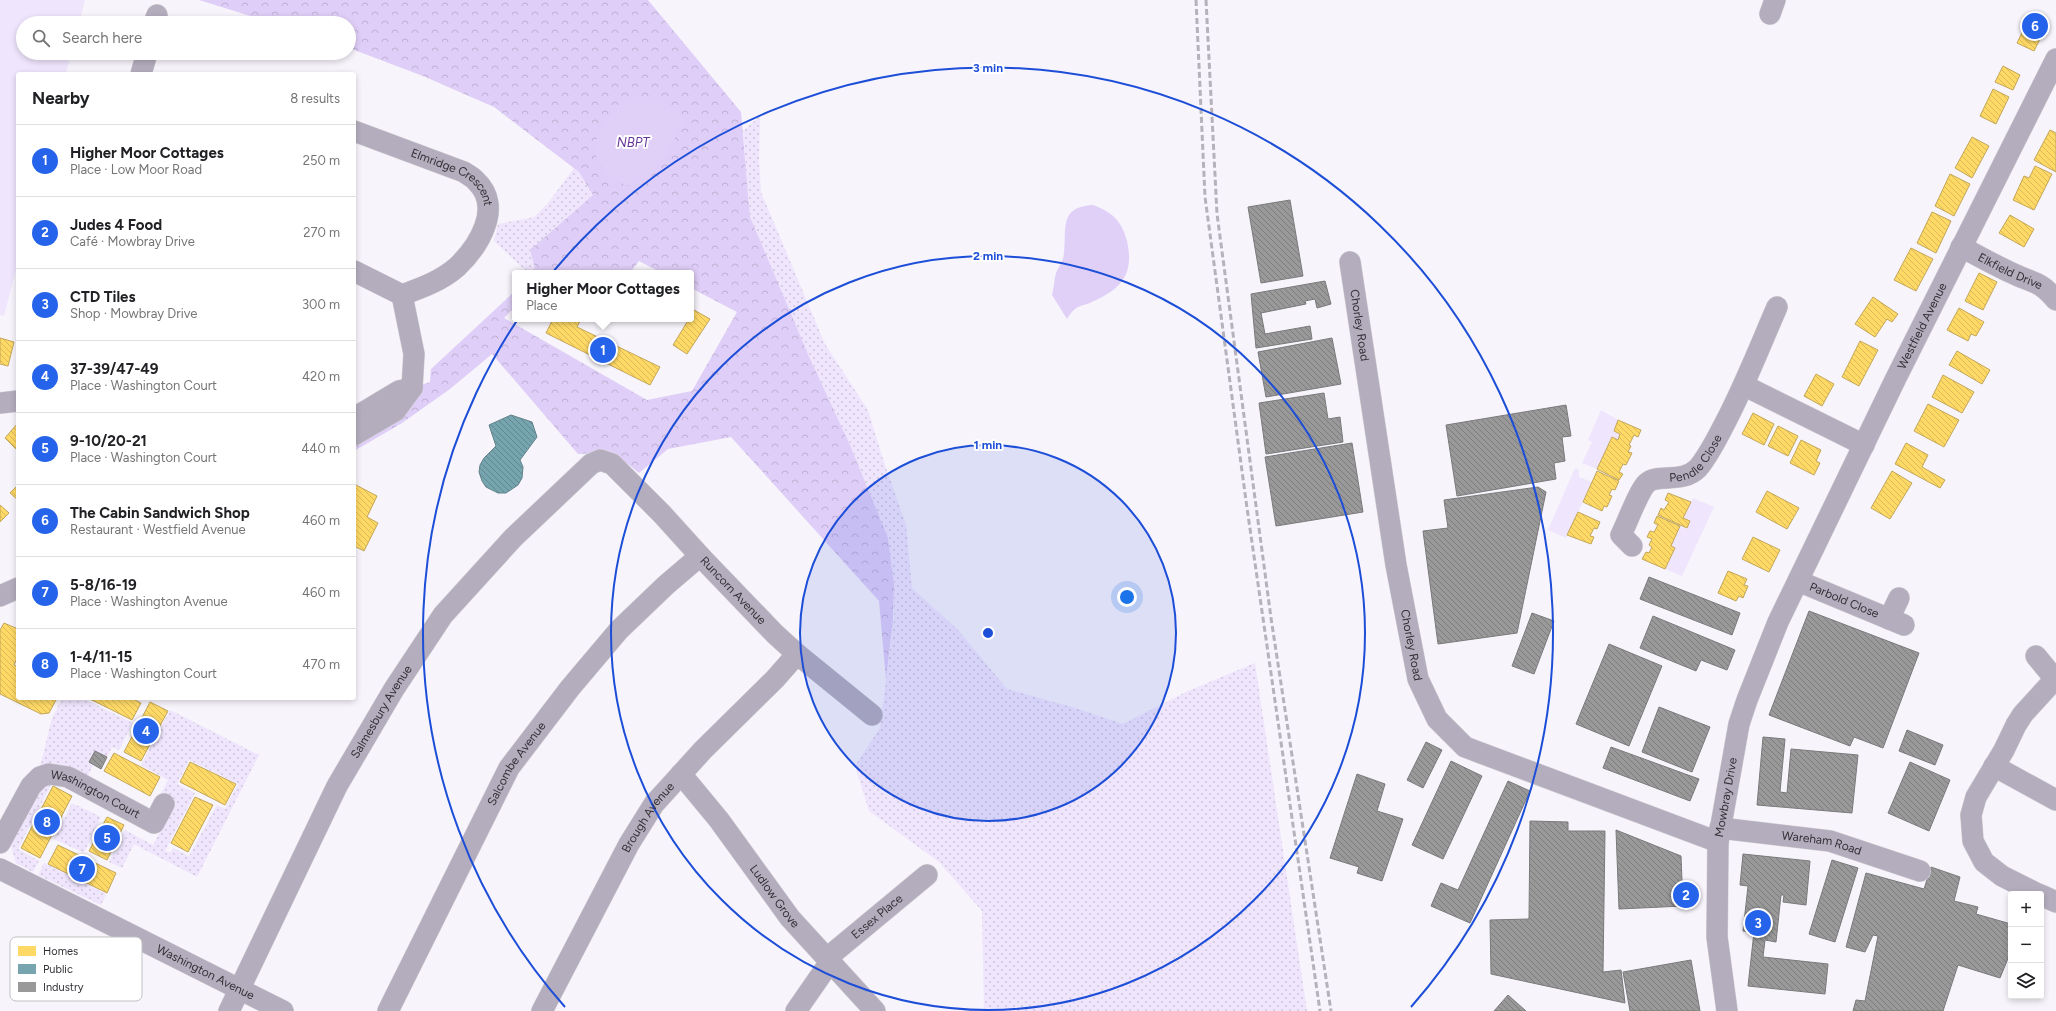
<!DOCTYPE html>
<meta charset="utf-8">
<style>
:root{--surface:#fff;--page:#f2f2f2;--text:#202124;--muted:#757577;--line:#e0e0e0;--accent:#2563eb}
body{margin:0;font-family:Figtree,sans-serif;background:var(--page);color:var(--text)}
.controls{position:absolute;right:12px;bottom:12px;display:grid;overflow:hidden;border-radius:4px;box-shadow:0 2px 6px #0003}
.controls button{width:36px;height:36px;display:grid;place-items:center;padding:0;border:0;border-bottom:1px solid var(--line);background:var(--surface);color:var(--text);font:20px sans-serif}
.you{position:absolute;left:1127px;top:597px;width:14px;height:14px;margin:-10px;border:3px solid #fff;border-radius:50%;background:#1a73e8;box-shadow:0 0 0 6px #1a73e833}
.badge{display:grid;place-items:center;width:26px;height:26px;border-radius:50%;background:var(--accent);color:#fff;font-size:13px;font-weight:700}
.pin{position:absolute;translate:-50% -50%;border:2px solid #fff;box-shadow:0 1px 4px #0006}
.popup{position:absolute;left:512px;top:270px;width:182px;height:52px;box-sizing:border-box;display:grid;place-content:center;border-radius:4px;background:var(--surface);filter:drop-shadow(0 1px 3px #0005);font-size:13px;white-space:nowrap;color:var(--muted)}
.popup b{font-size:15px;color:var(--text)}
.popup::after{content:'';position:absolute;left:50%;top:100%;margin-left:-8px;border:8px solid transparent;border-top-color:var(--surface)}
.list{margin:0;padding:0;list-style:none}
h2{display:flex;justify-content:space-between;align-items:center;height:52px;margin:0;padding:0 16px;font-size:17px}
h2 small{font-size:13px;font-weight:400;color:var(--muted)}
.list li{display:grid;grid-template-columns:26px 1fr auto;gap:12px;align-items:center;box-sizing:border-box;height:72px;padding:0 16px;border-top:1px solid var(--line)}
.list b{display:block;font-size:15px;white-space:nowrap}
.list p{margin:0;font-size:13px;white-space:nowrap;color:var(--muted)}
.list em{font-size:13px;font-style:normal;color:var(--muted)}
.icon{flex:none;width:22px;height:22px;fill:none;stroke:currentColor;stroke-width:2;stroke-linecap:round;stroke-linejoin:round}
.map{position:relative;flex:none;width:2056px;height:1011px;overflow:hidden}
.search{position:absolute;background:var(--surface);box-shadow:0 2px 6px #0003;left:16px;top:16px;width:340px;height:44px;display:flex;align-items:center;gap:10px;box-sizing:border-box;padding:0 14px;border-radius:22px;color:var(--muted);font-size:15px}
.panel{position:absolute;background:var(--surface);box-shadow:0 2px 6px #0003;left:16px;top:72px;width:340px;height:628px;border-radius:4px}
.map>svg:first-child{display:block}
.grass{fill:url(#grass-dots);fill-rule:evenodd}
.forest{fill:url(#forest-crowns)}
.green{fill:#efe5fd}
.water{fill:#e0d0f8}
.homes{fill:url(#homes-back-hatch);stroke:#c2a658}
.public{fill:url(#public-back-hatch);stroke:#62828b}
.industry{fill:url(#industry-back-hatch);stroke:#7a7a7b}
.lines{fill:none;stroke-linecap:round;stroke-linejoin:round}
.minor-casing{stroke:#d4d2d7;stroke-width:22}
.minor{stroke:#b4adbe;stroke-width:21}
.rail{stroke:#b6b1bb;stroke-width:3;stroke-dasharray:6 3;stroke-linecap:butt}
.ring{fill:none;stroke:#1d4ed8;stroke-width:2}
.labels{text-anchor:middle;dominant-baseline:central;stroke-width:4;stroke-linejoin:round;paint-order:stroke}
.street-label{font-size:12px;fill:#333036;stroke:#fff}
.water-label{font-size:13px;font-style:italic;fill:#663598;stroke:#fff}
.key{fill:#fff;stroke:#c2c1c3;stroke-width:1}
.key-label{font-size:11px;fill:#333036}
.centre{fill:#1d4ed8;stroke:#fff;stroke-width:2}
.ring-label{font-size:12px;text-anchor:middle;font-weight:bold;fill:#1d4ed8;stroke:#fff;stroke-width:4;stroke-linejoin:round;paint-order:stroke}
</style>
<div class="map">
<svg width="2056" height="1011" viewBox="0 0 2056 1011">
<defs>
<pattern id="grass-dots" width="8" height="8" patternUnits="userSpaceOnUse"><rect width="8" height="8" fill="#efe5fd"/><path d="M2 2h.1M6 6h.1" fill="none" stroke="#cdc5d9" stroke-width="1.8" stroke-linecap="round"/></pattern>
<pattern id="forest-crowns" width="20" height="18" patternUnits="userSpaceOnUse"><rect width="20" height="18" fill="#dfcef7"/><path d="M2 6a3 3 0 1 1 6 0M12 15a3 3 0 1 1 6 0" fill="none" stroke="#c0b1d4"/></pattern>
<pattern id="homes-back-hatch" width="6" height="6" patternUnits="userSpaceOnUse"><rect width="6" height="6" fill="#ffd966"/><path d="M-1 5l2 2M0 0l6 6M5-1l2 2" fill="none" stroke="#dbbb59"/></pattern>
<pattern id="public-back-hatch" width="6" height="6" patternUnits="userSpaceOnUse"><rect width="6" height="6" fill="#76a5af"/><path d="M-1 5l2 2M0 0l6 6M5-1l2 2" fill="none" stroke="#61878f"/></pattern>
<pattern id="industry-back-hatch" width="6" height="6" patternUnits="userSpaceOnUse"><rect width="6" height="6" fill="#999"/><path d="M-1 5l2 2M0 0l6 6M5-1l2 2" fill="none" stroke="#7d7d7e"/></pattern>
</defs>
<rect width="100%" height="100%" fill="#f7f4fb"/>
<g class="grass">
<polygon points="760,116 759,160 761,192 825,344 868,410 883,459 906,525 912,588 958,630 1007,689 1075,708 1123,724 1188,691 1255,663 1307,1011 984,1011 982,911 939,862 869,811 855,766 880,728 894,617 894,585 888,538 850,445 784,301 750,217 743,131"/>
<polygon points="574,168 579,172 593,195 530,250 536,273 528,273 494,241 498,224 534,217 548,203"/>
<polygon points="62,698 82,698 133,723 119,750 112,747 107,757 95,751 89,762 93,765 87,777 40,767 52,718"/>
<path d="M170 710 259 755 197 877 134 844 122 868 109 862 125 830 153 845 174 805 159 797 168 780 141 765ZM189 760 238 784 225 809 217 805 189 856 173 848 170 853 165 851 195 793 177 784Z"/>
<polygon points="48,783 51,785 18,849 39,861 33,872 16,863 11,846 44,785"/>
<polygon points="72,803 101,817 84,853 54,839"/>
<polygon points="44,863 106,894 101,905 38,875"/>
</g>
<path class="forest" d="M199 0H648L741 112 750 217 808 354 850 445 888 538 894 585 893 620 886 679 879 601 731 437 668 449 639 473C614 452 610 452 578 454L492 354 450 389 402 423 354 451V435L412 388 430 382 431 369 515 291V307L504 318 647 400 692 391 737 312 691 288V273H662L639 261 630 273H536L530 250 593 195 579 172 494 107 423 76 349 48V23H273Z"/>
<g class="green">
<polygon points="0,0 85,0 79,23 23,23 23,53 71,53 66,74 18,74 18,262 4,316 0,315"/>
<polygon points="1601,410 1618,420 1614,431 1620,434 1618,440 1612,438 1597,469 1582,463 1592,442 1588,440"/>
<polygon points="1575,468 1579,470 1579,477 1592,482 1566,538 1548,530"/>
<polygon points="1693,498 1714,507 1682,576 1665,569 1675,548 1671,546 1680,526 1686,529 1690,521 1683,518"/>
</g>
<g class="water">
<path d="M639 96 659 100 678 110 685 121 661 162 649 177 633 186C620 184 613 180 604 170 585 150 601 122 619 106 624 101 633 99 639 96Z"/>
<path d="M1093 205C1112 212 1122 221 1127 241 1134 273 1123 288 1094 301 1080 308 1077 303 1067 319L1052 295C1054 288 1054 280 1056 273 1058 268 1061 264 1063 259 1069 234 1055 207 1093 205Z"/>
</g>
<g class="homes">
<polygon points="2031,14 2048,23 2034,51 2017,43"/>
<polygon points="2003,66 2020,75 2013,90 1995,82"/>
<polygon points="1993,89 2009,97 1996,124 1980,116"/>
<polygon points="2050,130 2056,133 2056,172 2034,160"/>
<polygon points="1972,137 1989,146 1972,178 1955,168"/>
<polygon points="2035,166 2052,174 2034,210 2013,200 2024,176 2029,178"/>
<polygon points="1950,174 1970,184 1954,216 1935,206"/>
<polygon points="1932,212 1951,221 1936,253 1917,243"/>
<polygon points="2010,215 2034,229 2024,247 1999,233"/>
<polygon points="1911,248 1933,259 1916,291 1894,280"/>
<polygon points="1979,273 1997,282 1983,310 1965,301"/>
<polygon points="1873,297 1898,314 1892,322 1887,319 1875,337 1855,324"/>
<polygon points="1959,308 1984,322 1976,336 1971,334 1968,341 1947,330"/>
<polygon points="694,310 710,319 687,354 673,345 689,319 691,319"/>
<polygon points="553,319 581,319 577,327 660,367 650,385 546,333"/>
<polygon points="0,338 14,342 8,366 0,364"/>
<polygon points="1860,341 1878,350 1859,386 1842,377"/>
<polygon points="1957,351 1990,370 1982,384 1949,365"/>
<polygon points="1816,374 1834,384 1822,406 1804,396"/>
<polygon points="1943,375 1974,392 1962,413 1932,397"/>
<polygon points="1928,404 1959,420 1944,447 1914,431"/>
<polygon points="1753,413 1774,424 1764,445 1742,434"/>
<polygon points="1618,420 1641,430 1638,437 1634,435 1629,445 1631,446 1628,452 1632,453 1626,465 1623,464 1619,472 1623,474 1619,480 1597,469 1612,437 1618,440 1620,434 1614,431"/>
<polygon points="18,423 18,451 5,438"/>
<polygon points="1778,426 1798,436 1788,456 1768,446"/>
<polygon points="1801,440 1821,450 1816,461 1820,463 1814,475 1790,463"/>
<polygon points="1906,443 1928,455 1922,467 1945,480 1940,488 1895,464"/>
<polygon points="1597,471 1619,481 1615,490 1612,489 1609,495 1612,496 1607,507 1604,506 1602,511 1583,502"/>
<polygon points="1892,471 1912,483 1890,519 1871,508"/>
<polygon points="354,484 377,496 367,517 378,523 364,551 354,546"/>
<polygon points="18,485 18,500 10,493"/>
<polygon points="1767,491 1799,508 1787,529 1756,512"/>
<polygon points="1668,493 1691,502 1683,518 1690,521 1687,528 1658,515 1661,508 1664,510 1669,502 1665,500"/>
<polygon points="0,505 9,513 0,522"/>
<polygon points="1578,512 1600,522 1597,529 1594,528 1590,536 1594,537 1591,544 1567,535"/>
<polygon points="1657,516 1680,526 1671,546 1675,548 1665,569 1642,559 1646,552 1649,553 1652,547 1649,545 1652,539 1647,537 1650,531 1654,532 1658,525 1654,523"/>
<polygon points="1753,537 1780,550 1769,572 1742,559"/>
<polygon points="1728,571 1747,579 1744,585 1748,586 1743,598 1739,596 1736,601 1718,593"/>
<polygon points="4,623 18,629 18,656 14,665 18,667 18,698 57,698 49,713 41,714 0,694 0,630"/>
<polygon points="88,698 131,698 141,703 132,720"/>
<polygon points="150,702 168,711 141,761 124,752"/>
<polygon points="114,753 160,777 150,796 104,771"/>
<polygon points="190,762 236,784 225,805 180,782"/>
<polygon points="53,786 72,796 40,858 21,848"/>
<polygon points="195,797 213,805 188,852 171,843"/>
<polygon points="107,817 124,825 107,860 89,851"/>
<polygon points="58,845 116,873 107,893 48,864"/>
</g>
<polygon class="public" points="511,415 532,422 537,437 520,460 523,467 522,478 518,485 506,493 498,493 486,487 482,481 479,472 480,465 484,458 496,446 489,425"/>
<g class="industry">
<polygon points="1290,200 1303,276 1261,283 1248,207"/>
<polygon points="1325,281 1331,304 1317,308 1315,299 1305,301 1306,304 1261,313 1265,334 1310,326 1312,339 1256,348 1251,294"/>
<polygon points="1332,338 1341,384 1266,397 1258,352"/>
<polygon points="1324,393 1328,419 1340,417 1343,442 1266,454 1259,403"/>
<polygon points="1566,405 1571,436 1562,437 1565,461 1554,463 1556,479 1457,496 1446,425"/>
<polygon points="1352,443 1363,512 1276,526 1265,457"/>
<polygon points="1538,487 1546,492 1517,633 1438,644 1423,531 1448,528 1444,500"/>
<polygon points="1649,577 1740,613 1732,635 1640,599"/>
<polygon points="1809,611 1919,653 1883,748 1854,737 1850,746 1769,715"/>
<polygon points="1532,613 1554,621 1534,674 1512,666"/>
<polygon points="1653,616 1735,650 1727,670 1701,660 1696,671 1640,648"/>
<polygon points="1609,644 1662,666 1629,746 1576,724"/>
<polygon points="1659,707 1710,727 1692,772 1642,752"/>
<polygon points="1907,730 1943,745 1935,765 1899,751"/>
<polygon points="1763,737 1785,739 1780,792 1787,793 1791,749 1858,755 1852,813 1757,805"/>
<polygon points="1426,742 1442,750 1423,788 1407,780"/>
<polygon points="1611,747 1699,779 1690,801 1603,768"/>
<polygon points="95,751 107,757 101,769 89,762"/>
<polygon points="1451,761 1482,776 1443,859 1412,845"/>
<polygon points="1910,762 1950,780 1929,831 1888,813"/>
<polygon points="1357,774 1385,784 1377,811 1403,819 1382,881 1357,873 1359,867 1330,858"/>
<polygon points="1508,781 1530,791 1470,923 1431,906 1441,883 1458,890"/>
<polygon points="1530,821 1568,822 1568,831 1605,831 1603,972 1621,970 1625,1003 1491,974 1490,920 1529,919"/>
<polygon points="1616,830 1681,856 1683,906 1619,909"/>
<polygon points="1743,854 1810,861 1806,905 1783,902 1784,895 1781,895 1776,942 1765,940 1763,957 1828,964 1825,994 1748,986 1754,932 1743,931 1748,886 1740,885"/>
<polygon points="1832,860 1858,868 1835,942 1809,934"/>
<polygon points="1931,867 1960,877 1954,901 1978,907 1976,914 2011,924 2011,951 2000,978 1958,965 1943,1011 1853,1011 1856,1000 1865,1001 1878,936 1873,935 1865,952 1846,947 1866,873 1924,889"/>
<polygon points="1691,960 1700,1011 1630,1011 1623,972"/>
<polygon points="1508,995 1526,1011 1494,1011"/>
</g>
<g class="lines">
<g class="minor-casing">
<g id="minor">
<polyline points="1770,14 1775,0"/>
<polyline points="154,23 157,15"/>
<polyline points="141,74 147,53"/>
<path id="s1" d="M354 131 464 172C468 175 473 177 476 181 504 207 478 247 457 267 441 281 421 288 402 295L354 271"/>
<path id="s2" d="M1961 247C1979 256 1996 266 2014 274 2035 284 2040 281 2056 300"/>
<path id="s3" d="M1350 262 1396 565 1418 679 1437 719 1465 747 1718 842"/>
<polyline points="402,295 414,354 412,388"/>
<polyline points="1745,386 1864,445"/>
<polyline points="0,403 18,401"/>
<polyline points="354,418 399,391 412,388"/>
<polyline points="354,435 395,411 412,388"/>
<path id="s4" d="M1632 546 1621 535C1627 523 1639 490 1647 483 1657 473 1683 484 1698 468 1709 455 1717 438 1725 423 1745 385 1760 346 1777 307"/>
<path id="s5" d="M1798 581 1904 625"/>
<polyline points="0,596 18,588"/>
<polyline points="1889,619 1899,598"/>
<polyline points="2036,656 2055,679"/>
<polyline points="1994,766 2056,800"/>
<path id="s6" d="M681 774 719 820 790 918 875 1011"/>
<path id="s7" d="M1720 828 1830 841 1920 871"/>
<path id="s8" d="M0 843 31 786 40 777 49 774 68 777 154 823 164 804"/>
<path id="s9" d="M0 869 283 1011"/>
<polyline points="2038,894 2002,876 1984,862 1973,841 1971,815 1976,797 2004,750 2016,725 2023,714 2055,679 2056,680"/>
<polyline points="2041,895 2056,902"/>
<path id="s10" d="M827 958 927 875"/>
<path id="s11" d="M229 1011 337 786 394 689 443 615 513 538 591 464 600 460 612 464 662 514 700 556 775 634 797 654 872 715"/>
<path id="s12" d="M388 1011 509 768 570 688 619 630 666 585 700 556"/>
<path id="s13" d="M542 1011 629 844 654 804 703 750 775 679 797 654"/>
<polyline points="796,1011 830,962"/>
<path id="s14" d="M1727 1011 1717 937 1718 842 1739 724 1747 700 1778 622 1896 378 2056 59"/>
</g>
</g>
<use href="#minor" class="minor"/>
<g class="rail">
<polyline points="1196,0 1205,197 1247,508 1320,1011"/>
<polyline points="1206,0 1217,214 1271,618 1331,1011"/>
</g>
</g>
<circle cx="988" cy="633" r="188" fill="#1d4ed8" fill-opacity=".12"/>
<g class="ring">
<circle cx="988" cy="633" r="188"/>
<circle cx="988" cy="633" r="377"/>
<path d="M565 1007A565 565 0 1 1 1411 1007"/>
</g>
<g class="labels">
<g class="street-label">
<text stroke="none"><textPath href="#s1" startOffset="111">Elmridge Crescent</textPath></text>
<text stroke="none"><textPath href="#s2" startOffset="55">Elkfield Drive</textPath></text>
<text stroke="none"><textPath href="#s3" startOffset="64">Chorley Road</textPath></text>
<text stroke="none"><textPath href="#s14" startOffset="728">Westfield Avenue</textPath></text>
<text stroke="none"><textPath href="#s4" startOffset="132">Pendle Close</textPath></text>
<text stroke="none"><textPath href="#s11" startOffset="860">Runcorn Avenue</textPath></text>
<text stroke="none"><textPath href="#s5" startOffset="50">Parbold Close</textPath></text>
<text stroke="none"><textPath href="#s3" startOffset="388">Chorley Road</textPath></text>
<text stroke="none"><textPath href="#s11" startOffset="336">Salmesbury Avenue</textPath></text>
<text stroke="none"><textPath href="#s12" startOffset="279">Salcombe Avenue</textPath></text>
<text stroke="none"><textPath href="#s8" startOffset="138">Washington Court</textPath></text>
<text stroke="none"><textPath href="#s14" startOffset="215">Mowbray Drive</textPath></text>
<text stroke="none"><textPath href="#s13" startOffset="221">Brough Avenue</textPath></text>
<text stroke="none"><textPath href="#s7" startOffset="103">Wareham Road</textPath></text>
<text stroke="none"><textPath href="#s6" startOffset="154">Ludlow Grove</textPath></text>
<text stroke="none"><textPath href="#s10" startOffset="65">Essex Place</textPath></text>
<text stroke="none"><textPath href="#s9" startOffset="230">Washington Avenue</textPath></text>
</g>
<g class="water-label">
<text x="633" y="142">NBPT</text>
</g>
</g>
<rect x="10" y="937" width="132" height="64" rx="6" class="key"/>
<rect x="18" y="946" width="18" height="10" fill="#ffd966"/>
<rect x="18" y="964" width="18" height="10" fill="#76a5af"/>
<rect x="18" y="982" width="18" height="10" fill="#999"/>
<g class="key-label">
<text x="43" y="955">Homes</text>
<text x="43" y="973">Public</text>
<text x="43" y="991">Industry</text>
</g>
<circle cx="988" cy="633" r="6" class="centre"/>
<g class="ring-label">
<text x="988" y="72">3 min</text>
<text x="988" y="260">2 min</text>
<text x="988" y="449">1 min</text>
</g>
</svg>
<div class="controls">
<button>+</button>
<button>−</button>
<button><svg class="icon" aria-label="layers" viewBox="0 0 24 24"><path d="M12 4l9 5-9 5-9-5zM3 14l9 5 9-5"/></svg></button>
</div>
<div class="you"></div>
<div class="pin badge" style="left:603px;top:350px">1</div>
<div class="popup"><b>Higher Moor Cottages</b>Place</div>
<div class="pin badge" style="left:1686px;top:895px">2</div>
<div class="pin badge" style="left:1758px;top:923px">3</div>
<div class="pin badge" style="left:146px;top:731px">4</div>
<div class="pin badge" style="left:107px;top:838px">5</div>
<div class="pin badge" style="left:2035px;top:26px">6</div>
<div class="pin badge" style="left:82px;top:869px">7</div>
<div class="pin badge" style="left:47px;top:822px">8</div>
<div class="search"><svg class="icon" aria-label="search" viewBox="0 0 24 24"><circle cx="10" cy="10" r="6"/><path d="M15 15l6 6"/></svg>Search here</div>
<section class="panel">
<h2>Nearby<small>8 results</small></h2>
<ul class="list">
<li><span class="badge">1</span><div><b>Higher Moor Cottages</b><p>Place · Low Moor Road</p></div><em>250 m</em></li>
<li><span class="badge">2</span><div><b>Judes 4 Food</b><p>Café · Mowbray Drive</p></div><em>270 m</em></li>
<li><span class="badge">3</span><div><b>CTD Tiles</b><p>Shop · Mowbray Drive</p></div><em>300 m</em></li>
<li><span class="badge">4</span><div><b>37-39/47-49</b><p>Place · Washington Court</p></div><em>420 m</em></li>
<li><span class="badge">5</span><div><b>9-10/20-21</b><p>Place · Washington Court</p></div><em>440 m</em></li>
<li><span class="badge">6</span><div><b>The Cabin Sandwich Shop</b><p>Restaurant · Westfield Avenue</p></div><em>460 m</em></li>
<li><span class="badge">7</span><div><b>5-8/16-19</b><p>Place · Washington Avenue</p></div><em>460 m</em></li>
<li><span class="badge">8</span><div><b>1-4/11-15</b><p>Place · Washington Court</p></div><em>470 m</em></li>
</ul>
</section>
</div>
